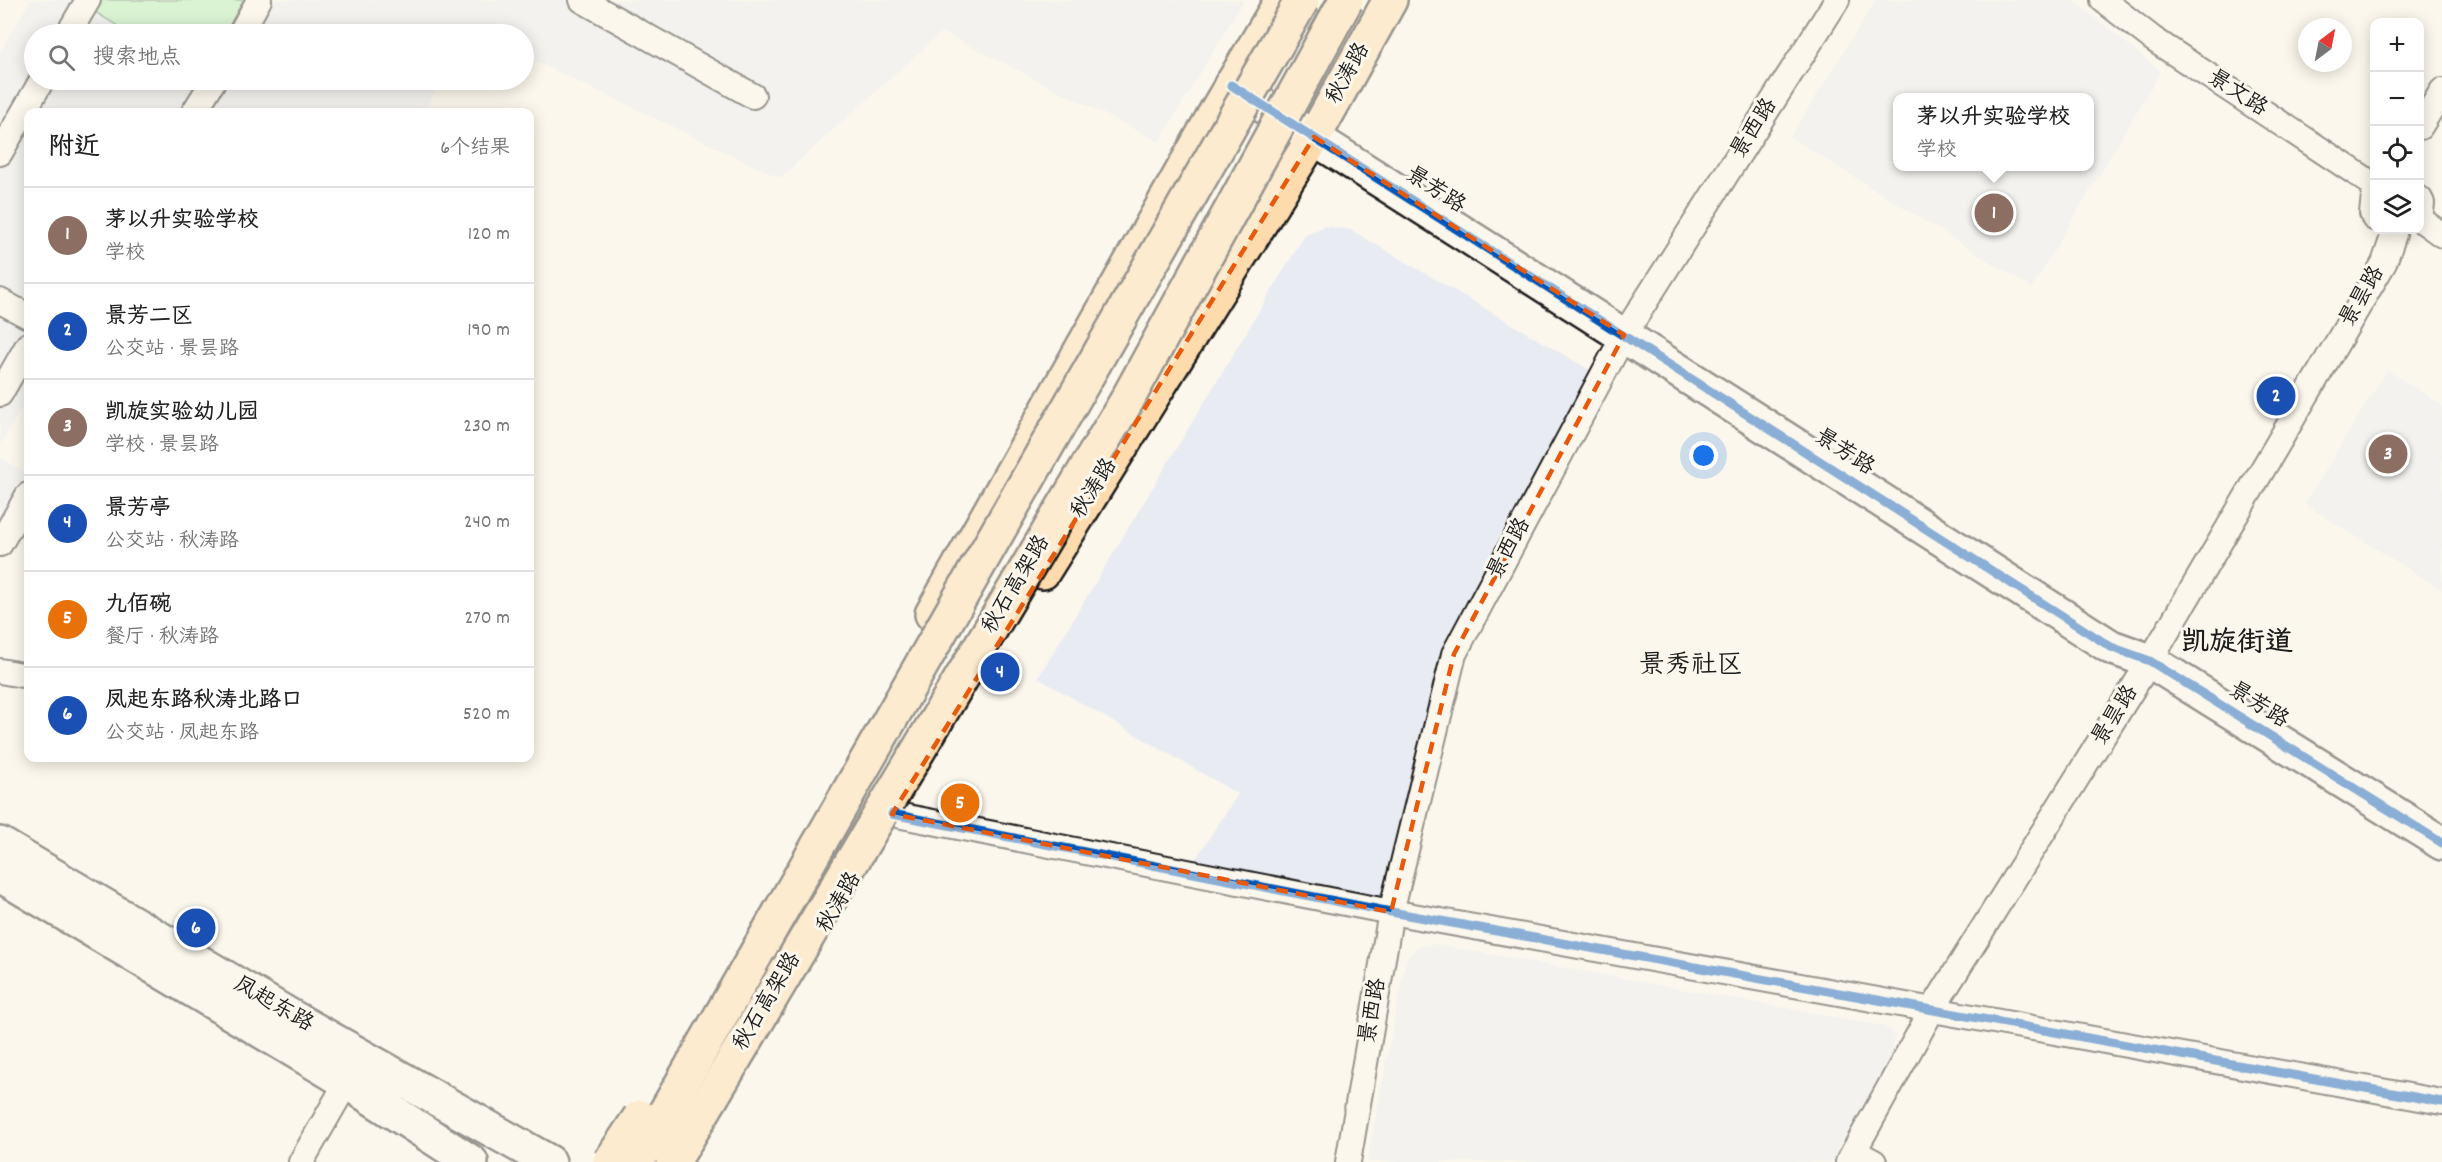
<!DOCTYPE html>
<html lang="zh">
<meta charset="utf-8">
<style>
:root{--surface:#fff;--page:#f2f2f2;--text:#222;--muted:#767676;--line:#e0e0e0;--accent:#d93025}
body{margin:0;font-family:Dekko,"LXGW WenKai TC",sans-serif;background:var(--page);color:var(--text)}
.controls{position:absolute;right:18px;top:18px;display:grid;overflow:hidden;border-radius:12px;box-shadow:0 3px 15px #0003}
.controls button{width:54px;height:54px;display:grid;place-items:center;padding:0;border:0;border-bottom:2px solid var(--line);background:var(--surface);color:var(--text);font:30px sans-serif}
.compass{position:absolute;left:2298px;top:18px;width:54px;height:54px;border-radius:50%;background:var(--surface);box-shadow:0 3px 15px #0003;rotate:32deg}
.you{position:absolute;left:1704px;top:456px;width:21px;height:21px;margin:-15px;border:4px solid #fff;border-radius:50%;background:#1a73e8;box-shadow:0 0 0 9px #1a73e833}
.badge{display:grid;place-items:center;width:39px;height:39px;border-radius:50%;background:var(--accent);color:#fff;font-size:20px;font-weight:700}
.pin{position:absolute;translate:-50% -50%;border:3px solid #fff;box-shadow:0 2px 6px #0006}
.popup{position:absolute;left:1893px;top:93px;width:201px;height:78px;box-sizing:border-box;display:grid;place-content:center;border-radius:12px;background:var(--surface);filter:drop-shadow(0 2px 4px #0005);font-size:20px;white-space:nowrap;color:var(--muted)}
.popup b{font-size:22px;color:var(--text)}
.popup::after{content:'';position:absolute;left:50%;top:100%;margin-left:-12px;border:12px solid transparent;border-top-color:var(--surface)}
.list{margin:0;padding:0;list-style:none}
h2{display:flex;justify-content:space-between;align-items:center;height:78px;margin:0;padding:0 24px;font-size:26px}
h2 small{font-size:20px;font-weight:400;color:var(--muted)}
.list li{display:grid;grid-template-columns:39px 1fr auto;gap:18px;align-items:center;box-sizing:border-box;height:96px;padding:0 24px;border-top:2px solid var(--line)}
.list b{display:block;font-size:22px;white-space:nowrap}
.list p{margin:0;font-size:20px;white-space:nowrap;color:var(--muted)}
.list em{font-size:20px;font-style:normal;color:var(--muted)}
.icon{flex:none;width:33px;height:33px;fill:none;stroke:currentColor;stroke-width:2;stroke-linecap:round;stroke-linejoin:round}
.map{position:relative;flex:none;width:2442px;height:1162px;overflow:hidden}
.search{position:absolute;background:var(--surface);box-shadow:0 3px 15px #0003;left:24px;top:24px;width:510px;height:66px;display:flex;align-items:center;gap:15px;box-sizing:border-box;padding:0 21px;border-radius:33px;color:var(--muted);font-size:22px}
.panel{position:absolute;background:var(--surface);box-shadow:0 3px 15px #0003;left:24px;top:108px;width:510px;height:654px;border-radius:12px}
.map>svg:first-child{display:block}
.built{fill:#e8ebf1;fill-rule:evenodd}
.green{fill:#afedb4;stroke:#668468;stroke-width:1.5}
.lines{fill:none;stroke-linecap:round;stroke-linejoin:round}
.street-casing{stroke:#1c1c1c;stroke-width:28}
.secondary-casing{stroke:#1c1c1c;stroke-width:38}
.primary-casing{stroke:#1c1c1c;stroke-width:38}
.street{stroke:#fbf7ec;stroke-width:24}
.secondary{stroke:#fbf7ec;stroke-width:33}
.primary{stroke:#fedbac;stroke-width:33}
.highway-bridge-casing{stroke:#1c1c1c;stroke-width:38;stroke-linecap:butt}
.highway-bridge{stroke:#fedbac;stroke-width:33}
.cycleway-casing{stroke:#fbf7ec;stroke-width:13}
.cycleway{stroke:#0057b8;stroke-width:9}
.marked{fill:none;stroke:#e8590c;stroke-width:4.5;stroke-dasharray:12 8;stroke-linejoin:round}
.labels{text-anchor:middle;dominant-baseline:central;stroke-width:6;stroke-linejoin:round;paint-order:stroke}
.street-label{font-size:22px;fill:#1c1c1c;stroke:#fbf7ec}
.quarter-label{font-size:26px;fill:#1c1c1c;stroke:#fbf7ec}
.district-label{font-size:28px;font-weight:bold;fill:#1c1c1c;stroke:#fbf7ec}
</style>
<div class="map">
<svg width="2442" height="1162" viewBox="0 0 2442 1162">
<rect width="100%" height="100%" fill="#fbf7ec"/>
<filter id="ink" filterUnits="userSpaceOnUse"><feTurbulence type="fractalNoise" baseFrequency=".0167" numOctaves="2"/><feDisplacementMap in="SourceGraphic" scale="12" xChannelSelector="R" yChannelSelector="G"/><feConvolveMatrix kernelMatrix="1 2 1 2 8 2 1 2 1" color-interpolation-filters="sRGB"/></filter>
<g filter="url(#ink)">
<g class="built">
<polygon points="30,0 1244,0 1159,142 942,32 780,178 524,56 524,34 478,34 470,31 467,34 34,34 34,80 442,80 424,112 28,112 28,397 0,445 0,52"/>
<path d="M1876 0H2073L2161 71 2032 288 1790 137ZM1898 98H2090V166H1898Z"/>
<polygon points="1325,226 1351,230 1590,370 1444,643 1380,898 1195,860 1238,794 1038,678 1305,235"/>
<polygon points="2387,370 2442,405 2442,590 2304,504"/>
<polygon points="0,457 27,473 0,518"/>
<polygon points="1435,944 1884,1026 1895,1035 1892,1052 1831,1162 1367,1162 1406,958 1417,947"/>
</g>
<polygon class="green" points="88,0 259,0 239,34 131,34 85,6"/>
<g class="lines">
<g class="street-casing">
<g id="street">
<polyline points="582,0 753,96"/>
<polyline points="2103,0 2153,39 2374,185"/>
<polyline points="68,34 88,0"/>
<polyline points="240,34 259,0"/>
<polyline points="194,112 214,80"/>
<polyline points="2420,127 2442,91"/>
<polyline points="0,153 42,80"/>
<polyline points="2374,196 2372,213 2374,218"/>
<polyline points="2420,199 2422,203 2420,220"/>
<polyline points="2420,219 2442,235"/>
<polyline points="0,301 28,316"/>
<polyline points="0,394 28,345"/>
<polyline points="0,544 28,495"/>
<polyline points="0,671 28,676"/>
<polyline points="892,814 1391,912 2442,1102"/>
<polyline points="1854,1151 1874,1162"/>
<polyline points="301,1162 347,1082"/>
<polyline points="1348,1162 1391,912 1454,654 1624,335 1837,0"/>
<polyline points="1848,1162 1932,1010 2150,661 2384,263 2394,234"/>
</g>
</g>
<g class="secondary-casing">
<g id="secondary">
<polyline points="1231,85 2111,647 2150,661 2442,843"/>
<polyline points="0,844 290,1016 549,1162"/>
<polyline points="0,875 347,1082 471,1162"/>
</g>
</g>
<g class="primary-casing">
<g id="primary">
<polyline points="1043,572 1314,137 1390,0"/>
<polyline points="932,614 1218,108 1282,0"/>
</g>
</g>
<use href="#street" class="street"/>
<use href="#secondary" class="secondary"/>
<use href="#primary" class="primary"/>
<g class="highway-bridge-casing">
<g id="highway-bridge">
<polyline points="610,1162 640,1117"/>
<polyline points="637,1162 1302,0"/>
<polyline points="673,1162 1126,402 1346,0"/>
</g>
</g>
<use href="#highway-bridge" class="highway-bridge"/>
<g class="cycleway-casing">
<g id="cycleway">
<polyline points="1231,85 2111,647 2150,661 2442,843"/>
<polyline points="892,814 1391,912 2442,1102"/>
</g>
</g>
<use href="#cycleway" class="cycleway"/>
</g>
</g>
<path d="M0 0H2442V1162H0ZM1314 137 1624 335 1454 654 1391 912 892 814Z" fill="#fbf7ec" fill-opacity=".55" fill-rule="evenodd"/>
<path class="marked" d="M1314 137 1624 335 1454 654 1391 912 892 814Z"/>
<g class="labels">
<g class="street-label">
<text transform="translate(1349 74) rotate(-61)">秋涛路</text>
<text transform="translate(2237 94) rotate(33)">景文路</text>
<text transform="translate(1755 129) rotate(-58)">景西路</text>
<text transform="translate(1435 191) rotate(33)">景芳路</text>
<text transform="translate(2363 297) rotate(-60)">景昙路</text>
<text transform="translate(1844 453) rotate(33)">景芳路</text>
<text transform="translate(1095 489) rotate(-58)">秋涛路</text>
<text transform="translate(1510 549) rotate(-62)">景西路</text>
<text transform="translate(1017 585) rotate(-59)">秋石高架路</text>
<text transform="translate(2258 706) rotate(32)">景芳路</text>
<text transform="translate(2116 716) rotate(-58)">景昙路</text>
<text transform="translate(840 903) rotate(-60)">秋涛路</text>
<text transform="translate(768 1002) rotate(-59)">秋石高架路</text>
<text transform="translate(273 1005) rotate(30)">凤起东路</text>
<text transform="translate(1374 1011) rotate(-80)">景西路</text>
</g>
<g class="quarter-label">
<text x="1691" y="666">景秀社区</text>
</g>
<g class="district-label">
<text x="2237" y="645">凯旋街道</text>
</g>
</g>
</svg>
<div class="controls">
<button>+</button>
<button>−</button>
<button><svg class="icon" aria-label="locate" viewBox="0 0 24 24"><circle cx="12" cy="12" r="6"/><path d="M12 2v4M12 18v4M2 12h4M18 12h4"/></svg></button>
<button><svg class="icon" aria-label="layers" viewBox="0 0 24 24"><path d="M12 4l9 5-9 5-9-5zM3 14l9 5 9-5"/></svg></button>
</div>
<svg class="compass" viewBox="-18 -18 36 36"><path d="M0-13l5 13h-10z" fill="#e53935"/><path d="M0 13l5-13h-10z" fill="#767676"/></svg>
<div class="you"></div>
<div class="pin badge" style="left:1994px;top:213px;background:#8d6e63">1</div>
<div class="popup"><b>茅以升实验学校</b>学校</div>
<div class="pin badge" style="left:2276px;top:396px;background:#1a4fb4">2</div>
<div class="pin badge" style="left:2388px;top:454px;background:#8d6e63">3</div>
<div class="pin badge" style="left:1000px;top:672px;background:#1a4fb4">4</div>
<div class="pin badge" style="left:960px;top:803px;background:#e8710a">5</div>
<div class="pin badge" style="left:196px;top:928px;background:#1a4fb4">6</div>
<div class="search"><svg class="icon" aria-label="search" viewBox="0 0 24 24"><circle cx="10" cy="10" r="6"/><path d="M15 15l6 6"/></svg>搜索地点</div>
<section class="panel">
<h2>附近<small>6个结果</small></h2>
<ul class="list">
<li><span class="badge" style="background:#8d6e63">1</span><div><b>茅以升实验学校</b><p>学校</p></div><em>120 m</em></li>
<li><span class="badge" style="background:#1a4fb4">2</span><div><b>景芳二区</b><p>公交站 · 景昙路</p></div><em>190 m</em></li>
<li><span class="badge" style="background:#8d6e63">3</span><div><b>凯旋实验幼儿园</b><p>学校 · 景昙路</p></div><em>230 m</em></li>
<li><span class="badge" style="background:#1a4fb4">4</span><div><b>景芳亭</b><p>公交站 · 秋涛路</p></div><em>240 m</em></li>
<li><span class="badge" style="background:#e8710a">5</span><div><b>九佰碗</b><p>餐厅 · 秋涛路</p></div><em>270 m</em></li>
<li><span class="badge" style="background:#1a4fb4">6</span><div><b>凤起东路秋涛北路口</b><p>公交站 · 凤起东路</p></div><em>520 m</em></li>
</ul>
</section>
</div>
